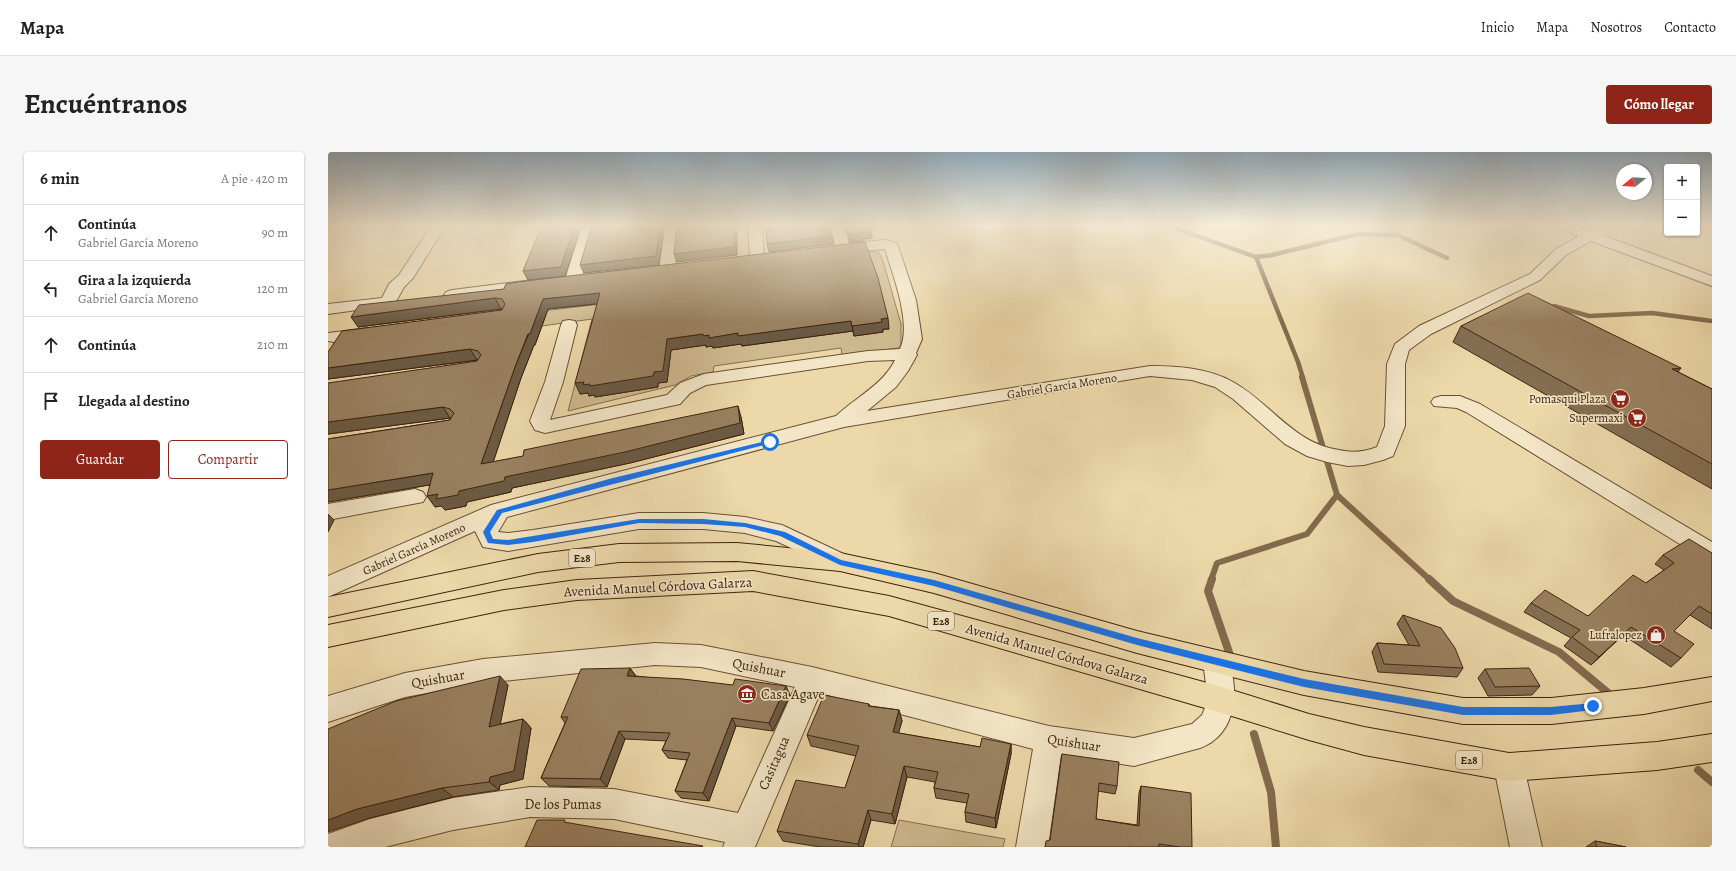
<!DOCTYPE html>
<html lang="es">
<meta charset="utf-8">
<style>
:root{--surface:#fff;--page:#f6f6f6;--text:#222;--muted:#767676;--line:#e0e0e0;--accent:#8f2418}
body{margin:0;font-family:Alegreya,serif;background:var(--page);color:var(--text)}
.controls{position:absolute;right:12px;top:12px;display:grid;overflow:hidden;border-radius:4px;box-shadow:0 1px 3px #0004}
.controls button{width:36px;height:36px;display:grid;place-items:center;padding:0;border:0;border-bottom:1px solid var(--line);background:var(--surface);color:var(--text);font:20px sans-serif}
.compass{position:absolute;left:1288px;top:12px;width:36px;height:36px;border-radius:50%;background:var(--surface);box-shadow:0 1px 3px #0004;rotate:252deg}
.stop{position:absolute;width:12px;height:12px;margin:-9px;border:3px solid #1a73e8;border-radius:50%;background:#fff}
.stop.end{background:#1a73e8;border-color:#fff;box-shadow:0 1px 4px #0008}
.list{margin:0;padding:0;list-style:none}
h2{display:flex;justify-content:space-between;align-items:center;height:52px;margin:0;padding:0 16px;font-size:17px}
h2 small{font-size:13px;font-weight:400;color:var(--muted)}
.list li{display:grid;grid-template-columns:26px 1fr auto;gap:12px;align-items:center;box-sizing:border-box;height:56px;padding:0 16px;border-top:1px solid var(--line)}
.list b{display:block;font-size:15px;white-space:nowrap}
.list p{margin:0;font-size:13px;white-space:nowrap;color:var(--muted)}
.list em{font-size:13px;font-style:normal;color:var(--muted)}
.actions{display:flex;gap:8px;padding:12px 16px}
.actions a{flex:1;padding:9px 0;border:1px solid var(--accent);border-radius:4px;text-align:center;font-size:14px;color:var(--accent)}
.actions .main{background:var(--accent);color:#fff}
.icon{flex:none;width:22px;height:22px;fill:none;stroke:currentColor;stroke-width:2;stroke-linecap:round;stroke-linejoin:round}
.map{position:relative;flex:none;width:1384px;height:695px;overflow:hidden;border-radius:4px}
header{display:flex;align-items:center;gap:24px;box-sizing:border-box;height:56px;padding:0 20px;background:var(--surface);border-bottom:1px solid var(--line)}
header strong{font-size:19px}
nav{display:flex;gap:22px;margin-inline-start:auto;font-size:14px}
.intro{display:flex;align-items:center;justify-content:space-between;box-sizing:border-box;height:96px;padding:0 24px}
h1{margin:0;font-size:28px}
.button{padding:10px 18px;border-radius:4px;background:var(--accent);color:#fff;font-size:14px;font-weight:700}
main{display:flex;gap:24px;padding:0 24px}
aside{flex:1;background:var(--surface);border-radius:4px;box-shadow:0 1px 3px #0004}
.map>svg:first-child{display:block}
.green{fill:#cfb98f;stroke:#876e50}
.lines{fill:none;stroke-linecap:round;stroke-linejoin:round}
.stream-far2{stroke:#836a4d;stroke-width:4.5}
.stream-far1{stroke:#836a4d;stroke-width:6}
.stream{stroke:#836a4d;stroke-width:8}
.minor-casing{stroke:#6a5036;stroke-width:2}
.major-casing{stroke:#3f2310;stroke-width:2}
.minor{fill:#f3e6c7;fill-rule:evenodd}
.major{fill:#ecd8a9;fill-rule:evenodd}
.wall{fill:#846f53;stroke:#3f2310}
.shaded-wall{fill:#6b5a43;stroke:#3f2310}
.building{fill:#998160;stroke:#3f2310}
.route{fill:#1a73e8}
.labels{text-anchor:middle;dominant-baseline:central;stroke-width:3.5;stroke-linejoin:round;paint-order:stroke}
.shield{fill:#f3e6c7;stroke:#755e47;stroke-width:1}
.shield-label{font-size:11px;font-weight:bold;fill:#3f2310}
.street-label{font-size:12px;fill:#3f2310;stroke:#f3e6c7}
.poi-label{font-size:12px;fill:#3f2310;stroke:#f3e6c7;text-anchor:end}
.near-street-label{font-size:14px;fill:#3f2310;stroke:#f3e6c7}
.near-poi-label{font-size:14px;fill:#3f2310;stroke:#f3e6c7;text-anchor:start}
</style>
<header>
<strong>Mapa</strong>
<nav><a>Inicio</a><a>Mapa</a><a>Nosotros</a><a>Contacto</a></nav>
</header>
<div class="intro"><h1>Encuéntranos</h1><a class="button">Cómo llegar</a></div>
<main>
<aside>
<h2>6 min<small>A pie · 420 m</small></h2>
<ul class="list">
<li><svg class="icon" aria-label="ahead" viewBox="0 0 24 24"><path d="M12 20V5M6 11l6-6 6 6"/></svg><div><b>Continúa</b><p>Gabriel García Moreno</p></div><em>90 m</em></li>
<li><svg class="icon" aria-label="left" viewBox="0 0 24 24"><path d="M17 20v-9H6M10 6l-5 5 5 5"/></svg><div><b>Gira a la izquierda</b><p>Gabriel García Moreno</p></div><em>120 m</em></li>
<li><svg class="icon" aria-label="ahead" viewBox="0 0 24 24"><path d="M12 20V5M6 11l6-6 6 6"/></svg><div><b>Continúa</b></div><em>210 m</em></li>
<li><svg class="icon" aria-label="arrive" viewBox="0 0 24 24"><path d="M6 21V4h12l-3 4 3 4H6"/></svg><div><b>Llegada al destino</b></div></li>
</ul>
<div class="actions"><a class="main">Guardar</a><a>Compartir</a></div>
</aside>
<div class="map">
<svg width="1384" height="695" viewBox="0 0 1384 695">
<rect width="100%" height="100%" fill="#ecd8a9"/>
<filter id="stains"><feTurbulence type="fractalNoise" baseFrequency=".005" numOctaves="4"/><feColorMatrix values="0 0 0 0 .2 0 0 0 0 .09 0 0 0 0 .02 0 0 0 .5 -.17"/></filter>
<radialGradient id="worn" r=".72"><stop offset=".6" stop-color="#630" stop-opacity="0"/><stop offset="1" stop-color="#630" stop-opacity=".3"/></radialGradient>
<g class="green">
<polygon points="539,99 551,101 555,109 573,172 573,194 570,196 514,203 513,196 386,214 385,220 363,224 347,233 240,259 264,167 214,174 181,163 274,152"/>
<polygon points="571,668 677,687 675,695 563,695"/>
</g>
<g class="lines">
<g class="stream-far2">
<polyline points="839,73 928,105 944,103 1030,82 1070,83 1119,106"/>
<polyline points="928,105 970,210 975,226"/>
<polyline points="1226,154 1261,164 1324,161 1384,169"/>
</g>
<g class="stream-far1">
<polyline points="1009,343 1102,428"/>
<polyline points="883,428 889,411 979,382 1009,343 974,225"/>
</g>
<g class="stream">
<polyline points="884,427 880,439 904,509"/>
<polyline points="1101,427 1125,449 1231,500 1285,545"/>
<polyline points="926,582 943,640 948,695"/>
<polyline points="1370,618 1384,630"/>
</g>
<g class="minor-casing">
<g id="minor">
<polygon points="104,73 118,73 85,126 76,135 66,153 0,162 0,152 54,146 61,132 71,123"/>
<polygon points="254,73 268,73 253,128 250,131 240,131 237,128"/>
<polygon points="337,73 351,73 347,116 344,119 334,119 331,116"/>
<polygon points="420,73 434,73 436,106 434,109 424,109 422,106"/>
<path d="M502 73H516L521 91 557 88 569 91 588 148 594 187 588 201 589 203 580 219 568 235 539 259 822 214C849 214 880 216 905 230 943 251 965 291 1011 298 1024 301 1037 300 1049 295L1057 274 1059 212 1067 192 1091 174 1202 122 1228 97 1251 84 1228 76 1226 73H1246L1261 79 1272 73H1289L1274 83 1384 124V134L1263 89 1238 103 1212 128 1103 182 1081 198 1077 212V274L1065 304 1055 308 1036 313 1020 314 999 310 979 304 957 292 905 247 887 235 864 228 822 224 516 275 179 365 170 380 180 381 205 378 311 361H375L417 365 454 373 520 404 524 410 520 416 512 419 448 389 417 381 375 377H311L180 399 155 395 147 379 0 445V424L163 353 508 264C528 245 555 233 567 208L540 209 378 233 362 241 352 252 217 281 207 278 202 269 217 230 233 173 235 169 241 168 247 169 249 173 235 230 222 268 339 243 352 231 376 222 540 199 572 197C584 171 565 124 557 97L515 101 505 100 503 97 507 93Z"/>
<polygon points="205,128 211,130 213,133 211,136 124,148 118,146 116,143 118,140 124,138"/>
<polygon points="40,176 46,177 49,181 46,185 6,190 0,189 0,181"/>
<polygon points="1113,244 1132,244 1152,252 1384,390 1384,410 1376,407 1138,260 1129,256 1106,254 1103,250 1106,246"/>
<polygon points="87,337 95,340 98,345 95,350 0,368 0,352"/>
<path d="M327 491 373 493 484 515 721 574 806 586 864 572 874 563 880 548 875 509 879 501 888 498 897 501C913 534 910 582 872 596L806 614 733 603 720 695H688L705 597 492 541 427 695H395L397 690 286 667 202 665 125 678 57 695H0V682L42 667 125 646 202 635 286 637 410 661 467 535 373 515 327 513 155 531 77 545 0 570V544L77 521 155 507Z"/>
<polygon points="1181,601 1192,605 1196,615 1214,695 1182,695 1166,615 1170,605"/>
</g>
</g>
<g class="major-casing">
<g id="major">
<polygon points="409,391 512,401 606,421 809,479 976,519 1135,546 1223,546 1316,536 1384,525 1384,549 1316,562 1223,572 1135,572 976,543 809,501 606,441 512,419 409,409 291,410 210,420 0,465 0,445 210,402 291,392"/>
<polygon points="425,419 561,444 894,535 981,562 1036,575 1181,601 1329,590 1384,582 1384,610 1329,618 1181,629 1036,603 981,588 894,561 561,464 425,439 249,448 176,458 0,495 0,473 176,438 249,428"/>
</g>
</g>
<use href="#minor" class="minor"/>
<use href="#major" class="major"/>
</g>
<g class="wall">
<polygon points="517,73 546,73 542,74 544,86 535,87 535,89 522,90"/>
<polygon points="176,137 561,177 555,177 555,180 526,184 525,179 414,194 413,192 385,196 384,194 378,195 378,193 343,198 339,230 330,231 330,235 267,245 266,243 261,244 260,241 252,242 269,152 220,157 207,193 206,193 193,226 165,310 413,265 416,282 302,311 184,336 183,340 139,350 138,354 117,358 113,354 107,355 101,333 0,350 0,287 122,268 123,266 0,282 149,209 150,208 0,227 174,158 174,157 30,175"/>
<polygon points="1133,174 1350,220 1384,237 1384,337 1125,190"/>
<polygon points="1384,401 1384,477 1362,463 1346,479 1353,506 1343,515 1295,483 1263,513 1236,494 1243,486 1196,460 1203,451 1260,464 1318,431 1336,418 1327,412 1335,403"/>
<polygon points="1075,463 1135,516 1129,525 1050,520 1044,500 1049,491 1081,493 1069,472"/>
<polygon points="302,516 308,524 462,543 445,579 408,574 381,649 353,646 347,639 359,608 340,606 334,598 338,589 297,587 279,635 221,634 213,626 237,571 233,565"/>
<polygon points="1157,517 1212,534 1204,543 1160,544 1150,526"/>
<polygon points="180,533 172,572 195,567 203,576 195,627 172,633 171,638 125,645 42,666"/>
<polygon points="541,552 542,554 571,558 574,569 570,581 652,595 683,592 683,602 668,676 638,670 637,660 639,651 608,646 606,636 607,630 579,625 567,672 543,668 535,695 492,695 455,689 449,679 517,636 528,604 483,594 479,583"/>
<polygon points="734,602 789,634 787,642 770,639 768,667 809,673 811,641 813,634 864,695 717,695 722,688"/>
<polygon points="1267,689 1298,695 1258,695"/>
</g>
<g class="shaded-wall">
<polygon points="247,73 254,73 237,124 200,128 195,119"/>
<polygon points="333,73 337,73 331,113 256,121 252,113"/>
<polygon points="407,73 409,73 409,103 349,110 346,102"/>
<polygon points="543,79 544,86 535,87 535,89 522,90 521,83 534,80"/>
<polygon points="504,84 505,92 441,100 439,92"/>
<polygon points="272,141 276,151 220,157 207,193 206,193 193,226 161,323 153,312 187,215 215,147"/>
<polygon points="167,146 173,157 30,175 23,165"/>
<polygon points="560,166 561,177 555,177 555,180 526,184 524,174 553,167"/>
<polygon points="523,169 525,179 414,194 413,192 385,196 384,194 378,195 378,193 343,198 339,230 330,231 330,235 267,245 266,243 261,244 260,241 252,242 247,231 339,187 375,182 381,183 410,181"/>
<polygon points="142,197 149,208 0,227 0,216"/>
<polygon points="1353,216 1341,232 1344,217"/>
<polygon points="410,254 413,265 416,282 302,311 184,336 183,340 139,350 138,354 117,358 113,354 107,355 99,344 110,342 131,339"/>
<polygon points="115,255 122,266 0,282 0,270"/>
<polygon points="105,321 113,331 0,350 0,338"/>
<polygon points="0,362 6,368 0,380"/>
<polygon points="1303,475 1295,483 1263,513 1271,505"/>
<polygon points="302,516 308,525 299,524"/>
<polygon points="172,524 180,533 170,584 161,575"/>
<polygon points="458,534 462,543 445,579 441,571"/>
<polygon points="571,558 574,569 568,591 565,580"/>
<polygon points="404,566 408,574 381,649 375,641"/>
<polygon points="195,567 203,576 195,627 172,633 171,638 161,630 162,625"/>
<polygon points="291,579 297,587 279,635 272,627"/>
<polygon points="683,592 683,602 668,676 667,666"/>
<polygon points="576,614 579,625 567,672 564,662"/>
<polygon points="114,636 125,645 42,666 0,680 0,668 29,657"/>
<polygon points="540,658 543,668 535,695 531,695 530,692"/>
</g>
<g class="building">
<polygon points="214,73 247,73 233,115 195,119"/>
<polygon points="264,73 333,73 328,104 252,113"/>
<polygon points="349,73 407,73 406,95 346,102"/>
<polygon points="438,73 501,73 504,84 439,92"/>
<polygon points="518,73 541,73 543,79 534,80 534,81 521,83"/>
<polygon points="537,90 550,126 560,166 553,167 554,170 524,174 523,169 410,184 410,181 381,186 381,183 375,184 375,182 339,187 335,219 326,220 325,224 262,234 262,232 255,233 256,230 247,231 272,141 215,147 202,182 200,182 187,215 153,312 195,304 196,298 410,254 412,271 297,300 177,325 176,329 131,339 130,343 108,347 110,342 99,344 105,321 0,338 0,287 122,268 126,261 122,257 115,255 0,270 0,231 149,209 153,203 150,199 142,197 0,216 0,200 14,179 174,158 177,152 174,147 167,146 23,165 31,153 176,137 178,132 189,130"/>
<polygon points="1200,141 1353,216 1344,217 1384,237 1384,312 1133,174"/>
<polygon points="1361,387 1384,401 1384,462 1371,454 1346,479 1366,492 1353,506 1303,475 1271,505 1244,485 1252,478 1203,451 1217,438 1260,464 1305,423 1318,431 1346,411 1335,403"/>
<polygon points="1075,463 1113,476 1127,496 1135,516 1056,512 1049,491 1092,494"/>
<polygon points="302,516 299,524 355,527 405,533 407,527 458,534 441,571 404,566 375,641 347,639 362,601 334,598 342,581 291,579 272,627 213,626 240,565 233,565 253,517"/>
<polygon points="1201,516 1212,534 1167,535 1157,517"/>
<polygon points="172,524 161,575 195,567 186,619 162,625 161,630 114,636 29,657 0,668 0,577 68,549"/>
<polygon points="496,543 541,552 540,554 571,558 565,580 652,595 654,586 683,592 667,666 637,660 641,642 606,636 610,620 576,614 564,662 540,658 530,692 449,679 468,628 517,636 531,594 479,583"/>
<polygon points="734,602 791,610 789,634 771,631 768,667 811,674 813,634 863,641 864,695 852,695 831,692 831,695 717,695 718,689 722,688"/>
<polygon points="209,668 237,668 236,670 375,694 374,695 197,695"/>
<polygon points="1267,689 1298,695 1269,695"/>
</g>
<linearGradient id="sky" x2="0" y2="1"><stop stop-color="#92aaba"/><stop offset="0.43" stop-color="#f6edd8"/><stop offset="1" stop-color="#f6edd8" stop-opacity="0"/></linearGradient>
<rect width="1384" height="170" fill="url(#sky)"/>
<polygon class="route" points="442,288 445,290 444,291 174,361 162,380 165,387 180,388 311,367 375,367 417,371 457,380 513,408 606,428 809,486 976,527 1135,555 1223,555 1265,551 1269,554 1265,558 1223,563 1135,563 976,535 809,493 606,434 512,413 452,384 417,375 375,372 311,371 205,390 180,393 160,391 155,380 169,358 281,327"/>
<defs>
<g id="supermarket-disc" transform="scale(1)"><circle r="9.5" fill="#8f2418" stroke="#f3e6c7"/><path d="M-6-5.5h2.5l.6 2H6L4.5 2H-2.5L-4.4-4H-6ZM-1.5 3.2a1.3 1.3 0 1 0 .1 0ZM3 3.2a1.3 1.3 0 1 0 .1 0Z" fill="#fff"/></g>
<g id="shop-disc" transform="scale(1)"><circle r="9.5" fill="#8f2418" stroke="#f3e6c7"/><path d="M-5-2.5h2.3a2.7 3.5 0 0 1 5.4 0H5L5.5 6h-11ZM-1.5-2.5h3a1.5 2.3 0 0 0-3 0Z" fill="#fff"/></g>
<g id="museum-disc" transform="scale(1)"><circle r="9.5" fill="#8f2418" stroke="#f3e6c7"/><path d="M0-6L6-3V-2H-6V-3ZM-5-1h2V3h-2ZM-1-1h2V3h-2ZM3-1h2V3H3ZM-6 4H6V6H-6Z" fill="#fff"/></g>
</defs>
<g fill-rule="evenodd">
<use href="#supermarket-disc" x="1292" y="247"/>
<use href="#supermarket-disc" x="1309" y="266"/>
<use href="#shop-disc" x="1328" y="483"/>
<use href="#museum-disc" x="419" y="542"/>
</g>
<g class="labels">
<g class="shield">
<rect x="241" y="397" width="26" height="18" rx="3"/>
<rect x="600" y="460" width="26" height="18" rx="3"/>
<rect x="1128" y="599" width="26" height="18" rx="3"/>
</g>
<g class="shield-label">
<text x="254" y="406">E28</text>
<text x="613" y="469">E28</text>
<text x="1141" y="608">E28</text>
</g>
<g class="street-label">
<text transform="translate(734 234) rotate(-9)">Gabriel García Moreno</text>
<text transform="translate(86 397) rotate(-24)">Gabriel García Moreno</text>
</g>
<g class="poi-label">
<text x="1278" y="247">Pomasqui Plaza</text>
<text x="1295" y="266">Supermaxi</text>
<text x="1314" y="483">Lufralopez</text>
</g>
<g class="near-street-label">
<text transform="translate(330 435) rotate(-3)">Avenida Manuel Córdova Galarza</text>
<text transform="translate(729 502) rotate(16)">Avenida Manuel Córdova Galarza</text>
<text transform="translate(431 516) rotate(11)">Quishuar</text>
<text transform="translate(110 527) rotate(-10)">Quishuar</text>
<text transform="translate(746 591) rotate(9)">Quishuar</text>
<text transform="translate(446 611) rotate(-66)">Casitagua</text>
<text x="235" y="652">De los Pumas</text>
</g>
<g class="near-poi-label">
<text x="433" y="542">Casa Agave</text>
</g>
</g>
<rect width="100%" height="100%" filter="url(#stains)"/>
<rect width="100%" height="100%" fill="url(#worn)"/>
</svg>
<div class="controls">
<button>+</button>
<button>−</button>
</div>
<svg class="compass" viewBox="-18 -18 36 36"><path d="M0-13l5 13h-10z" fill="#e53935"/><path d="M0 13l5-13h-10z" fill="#767676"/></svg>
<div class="stop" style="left:442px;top:290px"></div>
<div class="stop end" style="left:1265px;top:554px"></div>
</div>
</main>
